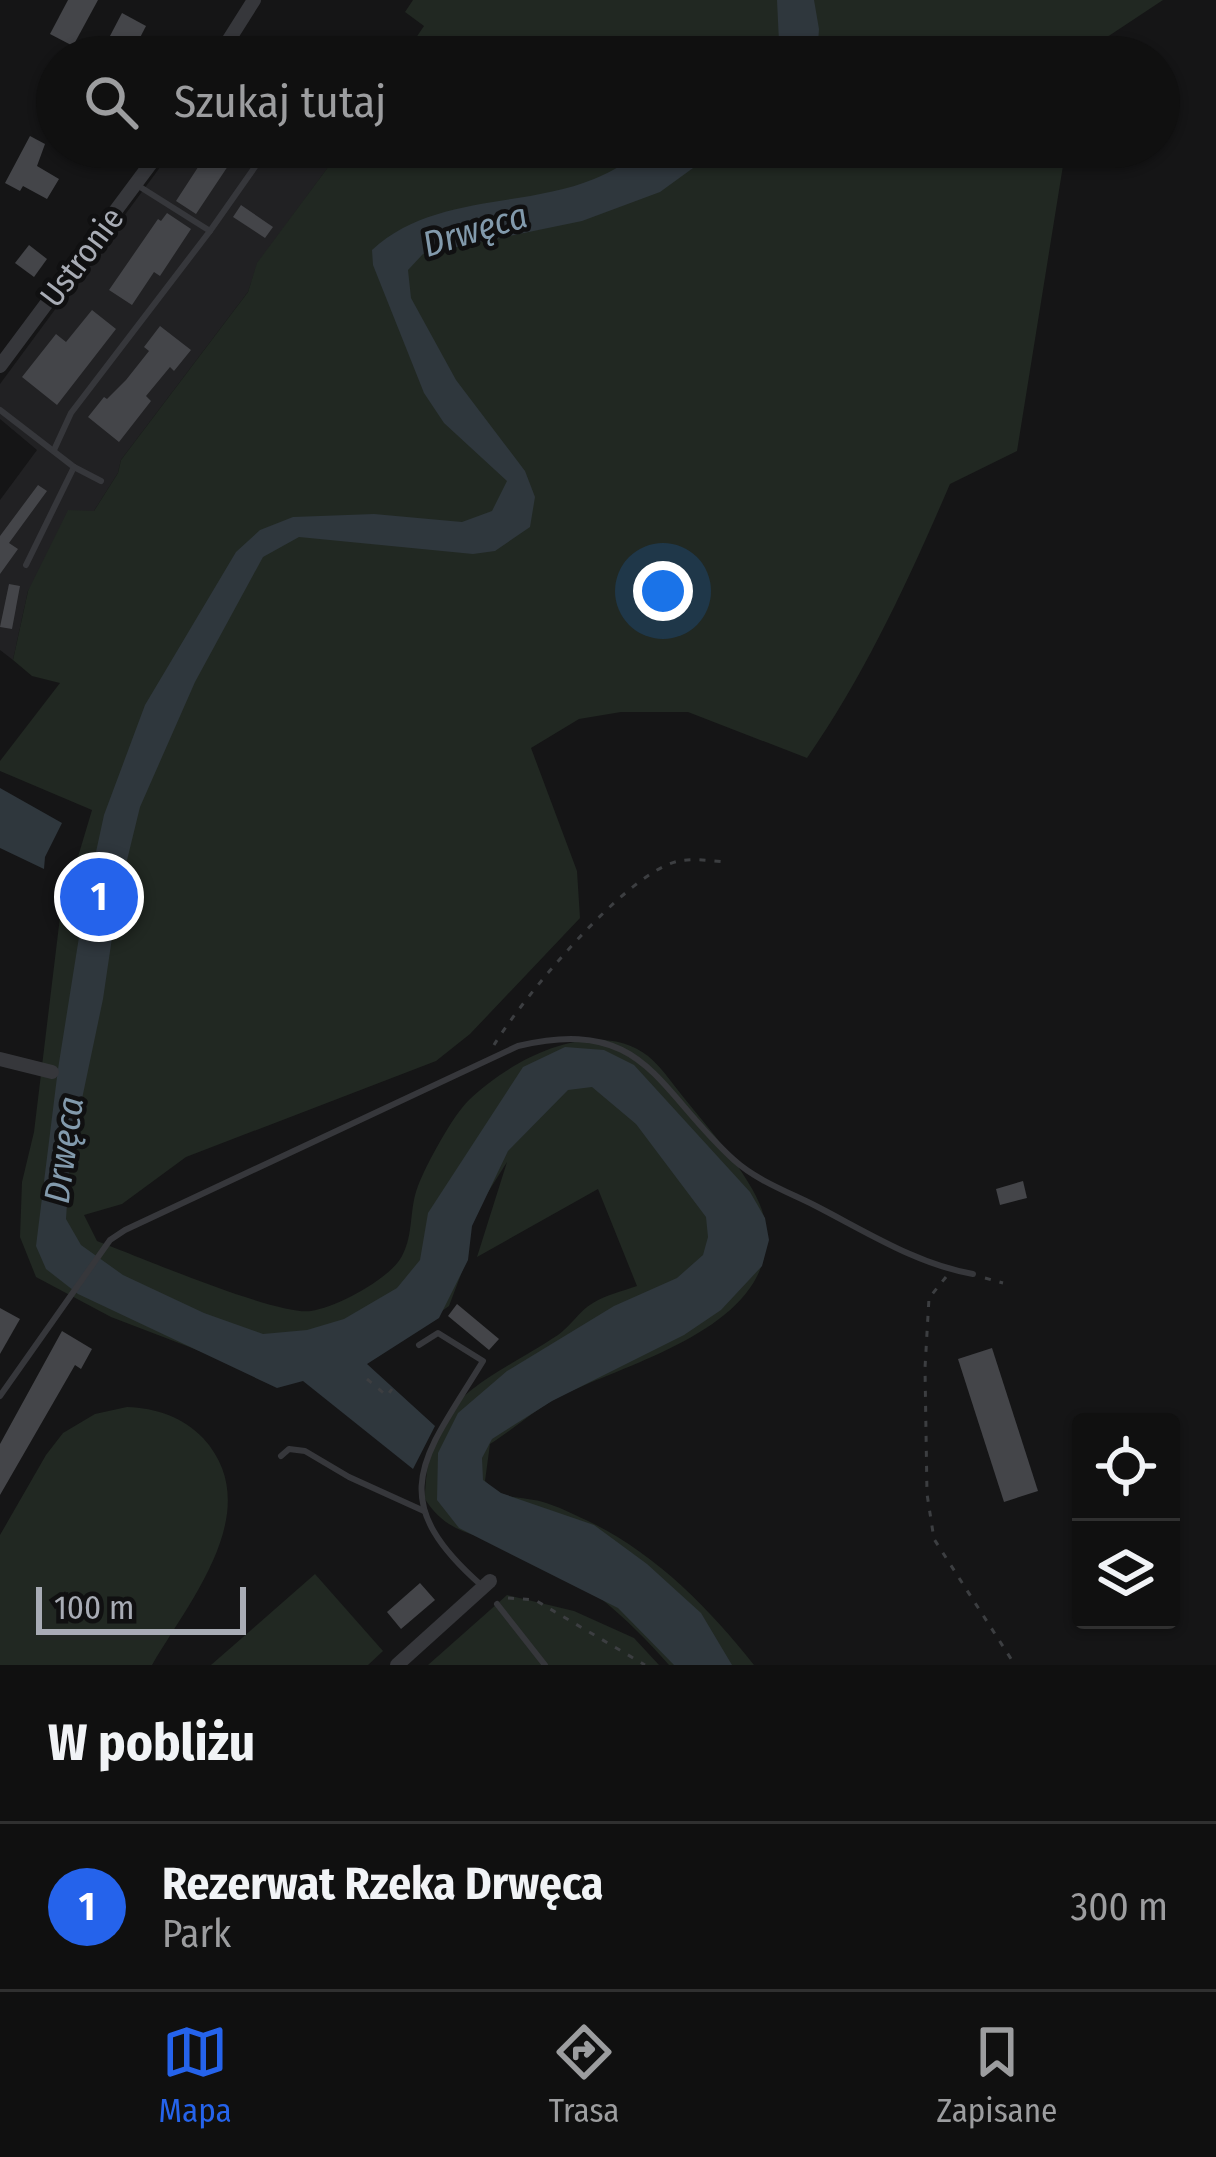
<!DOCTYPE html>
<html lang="pl">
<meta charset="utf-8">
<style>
:root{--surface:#101010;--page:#191919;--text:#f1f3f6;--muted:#9c9d9f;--line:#303030;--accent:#2563eb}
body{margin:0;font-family:"Fira Sans Condensed",sans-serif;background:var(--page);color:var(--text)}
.controls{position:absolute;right:36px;bottom:36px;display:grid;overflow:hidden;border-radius:12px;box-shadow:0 3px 9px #0004}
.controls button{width:108px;height:108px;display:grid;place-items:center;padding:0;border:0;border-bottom:3px solid var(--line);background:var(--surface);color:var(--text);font:60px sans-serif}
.scale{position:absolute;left:36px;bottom:30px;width:210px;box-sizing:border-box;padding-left:12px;border:6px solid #a8acb5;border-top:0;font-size:33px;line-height:42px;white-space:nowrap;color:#a8acb5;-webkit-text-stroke:9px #101011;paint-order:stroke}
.you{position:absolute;left:663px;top:591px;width:42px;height:42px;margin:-30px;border:9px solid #fff;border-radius:50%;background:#1a73e8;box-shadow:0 0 0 18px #1a73e833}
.badge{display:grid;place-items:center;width:78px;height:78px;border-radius:50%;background:var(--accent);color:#fff;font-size:39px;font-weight:700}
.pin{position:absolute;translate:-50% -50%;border:6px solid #fff;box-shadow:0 3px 12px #0006}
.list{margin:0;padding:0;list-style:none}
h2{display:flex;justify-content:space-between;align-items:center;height:156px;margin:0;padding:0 48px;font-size:51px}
h2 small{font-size:39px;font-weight:400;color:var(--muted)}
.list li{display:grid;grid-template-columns:78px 1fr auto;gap:36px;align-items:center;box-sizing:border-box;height:168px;padding:0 48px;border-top:3px solid var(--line)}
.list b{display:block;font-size:45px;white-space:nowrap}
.list p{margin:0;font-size:39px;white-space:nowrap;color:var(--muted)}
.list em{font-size:39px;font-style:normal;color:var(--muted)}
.icon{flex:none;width:66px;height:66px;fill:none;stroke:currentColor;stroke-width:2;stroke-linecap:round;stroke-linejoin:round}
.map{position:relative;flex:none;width:1216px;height:1665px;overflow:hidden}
.search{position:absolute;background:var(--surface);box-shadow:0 3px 9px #0004;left:36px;right:36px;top:36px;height:132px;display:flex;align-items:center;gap:30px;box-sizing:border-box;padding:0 42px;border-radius:66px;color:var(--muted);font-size:45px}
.sheet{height:324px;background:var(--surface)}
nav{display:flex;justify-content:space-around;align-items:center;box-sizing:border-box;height:168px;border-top:3px solid var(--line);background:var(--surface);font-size:33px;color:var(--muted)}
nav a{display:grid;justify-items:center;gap:6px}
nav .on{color:var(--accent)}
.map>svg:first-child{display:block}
.built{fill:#212123}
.green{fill:#212822}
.water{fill:#2f373d}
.building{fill:#444549}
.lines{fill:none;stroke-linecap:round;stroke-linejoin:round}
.path{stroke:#3c3e41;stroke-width:3;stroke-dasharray:6 9;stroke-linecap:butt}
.lane{stroke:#36373b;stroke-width:6}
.street{stroke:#36373b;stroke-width:14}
.labels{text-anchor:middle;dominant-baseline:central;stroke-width:9;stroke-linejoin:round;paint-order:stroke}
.street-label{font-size:33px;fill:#a8acb5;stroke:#101011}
.water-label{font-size:36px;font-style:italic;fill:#829aac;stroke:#101011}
</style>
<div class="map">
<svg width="1216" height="1665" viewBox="0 0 1216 1665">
<rect width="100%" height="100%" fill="#151516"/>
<polygon class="built" points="175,147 343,147 258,263 248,292 121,460 118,473 94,511 28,591 13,660 0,650 0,500 37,450 0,419 0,384"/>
<g class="green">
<polygon points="413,0 1163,0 1077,57 403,57 424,26 405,12"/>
<path d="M343 147H1066L1017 451 950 484C909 579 866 673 807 758L688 712H621L579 719 531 748 577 871 580 918 470 1034 436 1061 186 1157 122 1204 84 1215 97 1241C137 1256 277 1316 311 1311 337 1307 390 1279 402 1256 414 1234 409 1208 418 1186 426 1165 453 1115 469 1100 510 1060 594 1015 648 1056 663 1068 676 1089 689 1104 710 1130 757 1184 764 1217 787 1326 628 1361 557 1398 534 1410 513 1430 490 1444L485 1481C506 1502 516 1495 543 1502 557 1506 573 1514 586 1520 654 1552 708 1607 754 1665H669C627 1617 581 1576 522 1550 485 1534 450 1539 425 1499 428 1394 482 1385 558 1335 571 1326 579 1311 593 1303 605 1295 623 1291 637 1286L598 1189 477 1257 507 1162 468 1224 463 1269 449 1306 376 1358 282 1371 205 1353 111 1317 36 1277 20 1237 22 1182 34 1132 60 917 92 810 0 771V761L60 683 32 676 13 660 28 591 68 510 94 511 118 473 121 460 248 292 257 263Z"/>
<path d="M127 1407C156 1408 183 1417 203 1438 268 1509 189 1601 152 1665H0V1535L46 1455 63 1433 95 1414Z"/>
<polygon points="315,1574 383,1651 368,1665 211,1665"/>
<polygon points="507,1595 574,1611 634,1638 659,1665 428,1665"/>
</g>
<g class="water">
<polygon points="777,0 814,0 819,29 817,57 768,57 779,42"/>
<path d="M652 147H722L660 192 582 221 423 254 408 270 411 298 456 380 525 471 535 497 530 527 495 551 473 554 299 537 263 557 195 682 140 807 118 897 103 999 70 1156 66 1219 81 1245 123 1275 204 1313 263 1334 307 1330 344 1319 397 1288 420 1260 428 1213 523 1067 565 1047 604 1050 634 1065 750 1192 765 1218 769 1240 762 1266 721 1310 684 1335 552 1401 492 1439 482 1458 483 1480 501 1493 594 1525 647 1564 701 1613 732 1665H674L618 1608 459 1528 437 1500 438 1453 458 1413 507 1371 614 1306 677 1278 703 1255 708 1237 706 1217 636 1124 592 1087 568 1090 508 1151 472 1226 468 1260 439 1318 367 1364 435 1426 413 1469 303 1381 277 1388 78 1294 46 1269 36 1246 58 1069 83 912 104 815 145 705 236 552 260 530 293 517 374 514 462 522 492 511 507 481 444 423 424 393 373 265 372 250C432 194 524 208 594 179 614 171 633 158 652 147Z"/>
<polygon points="0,788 62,823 45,857 44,869 0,848"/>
</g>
<g class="building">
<polygon points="68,0 98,0 73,46 50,34"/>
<polygon points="122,13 146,26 130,57 99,57"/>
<polygon points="30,136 45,144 37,166 59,179 47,199 23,186 20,191 5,183"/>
<polygon points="213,151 230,163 196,214 176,201 204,158 207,160"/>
<polygon points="241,205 273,227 265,238 233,217"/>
<polygon points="167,213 191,229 160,276 154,272 132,305 109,290 158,219 161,221"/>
<polygon points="29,245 47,259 34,277 15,263"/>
<polygon points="92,310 116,329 57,405 22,377 56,334 66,342"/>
<polygon points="160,326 191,350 174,371 170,367 146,396 151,401 119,442 88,417 104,397 107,399 126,380 149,351 144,347"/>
<polygon points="38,485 47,491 9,543 18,549 0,574 0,536"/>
<polygon points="9,584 20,586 12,629 0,627"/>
<polygon points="1023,1181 1027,1198 1000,1205 996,1189"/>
<polygon points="457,1304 499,1339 489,1350 448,1316"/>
<polygon points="0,1308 20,1319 0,1354"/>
<polygon points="62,1331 92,1349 81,1369 75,1365 0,1495 0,1444"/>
<polygon points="992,1348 1038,1491 1004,1502 958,1359"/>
<polygon points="420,1583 435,1600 401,1629 387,1612"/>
</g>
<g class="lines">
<g class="path">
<path d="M494 1045C522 999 627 871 679 861 693 858 712 861 726 862"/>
<polyline points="946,1277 929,1298 925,1368 927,1494 934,1539 1015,1665"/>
<polyline points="985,1278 1003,1283"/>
<polyline points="367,1379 387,1396 392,1389"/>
<polyline points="508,1598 535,1600 645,1665"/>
</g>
<g class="lane">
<polyline points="137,185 210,231 257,164"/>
<polyline points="0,410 74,467 26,565"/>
<polyline points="54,450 71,413 210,231"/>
<polyline points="74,467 101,481"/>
<path d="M419 1345 438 1333 483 1361C425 1456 381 1497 481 1585"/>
<path d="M0 1396 110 1240 125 1230 518 1046C646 1016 655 1088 734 1160 756 1180 788 1192 814 1205 865 1231 916 1264 973 1274"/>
<polyline points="281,1456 289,1449 305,1451 349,1477 424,1511"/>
<polyline points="497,1604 545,1665"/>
</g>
<g class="street">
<polyline points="218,57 254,0"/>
<polyline points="0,366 163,147"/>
<polyline points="0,1059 52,1072"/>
<polyline points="397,1665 490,1581"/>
</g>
</g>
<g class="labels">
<g class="street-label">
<text transform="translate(82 257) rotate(-53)">Ustronie</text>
</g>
<g class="water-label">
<text transform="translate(475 230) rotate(-17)">Drwęca</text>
<text transform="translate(64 1150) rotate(-82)">Drwęca</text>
</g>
</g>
</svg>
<div class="controls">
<button><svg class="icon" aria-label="locate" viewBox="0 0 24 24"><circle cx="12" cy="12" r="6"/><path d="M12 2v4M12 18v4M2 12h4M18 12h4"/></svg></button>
<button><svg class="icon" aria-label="layers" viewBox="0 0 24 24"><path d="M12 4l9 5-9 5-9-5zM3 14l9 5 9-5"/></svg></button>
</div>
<div class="scale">100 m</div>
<div class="you"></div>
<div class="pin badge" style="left:99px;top:897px">1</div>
<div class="search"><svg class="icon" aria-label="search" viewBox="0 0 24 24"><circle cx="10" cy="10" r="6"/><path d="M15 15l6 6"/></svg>Szukaj tutaj</div>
</div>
<section class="sheet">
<h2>W pobliżu<small></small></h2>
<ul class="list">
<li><span class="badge">1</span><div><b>Rezerwat Rzeka Drwęca</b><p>Park</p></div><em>300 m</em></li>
</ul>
</section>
<nav>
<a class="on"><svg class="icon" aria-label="map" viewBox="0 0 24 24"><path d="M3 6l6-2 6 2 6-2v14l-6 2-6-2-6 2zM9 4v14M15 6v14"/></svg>Mapa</a>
<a><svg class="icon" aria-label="directions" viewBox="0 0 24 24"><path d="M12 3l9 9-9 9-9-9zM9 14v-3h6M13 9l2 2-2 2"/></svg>Trasa</a>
<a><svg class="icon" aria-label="saved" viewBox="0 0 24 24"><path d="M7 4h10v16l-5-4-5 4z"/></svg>Zapisane</a>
</nav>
